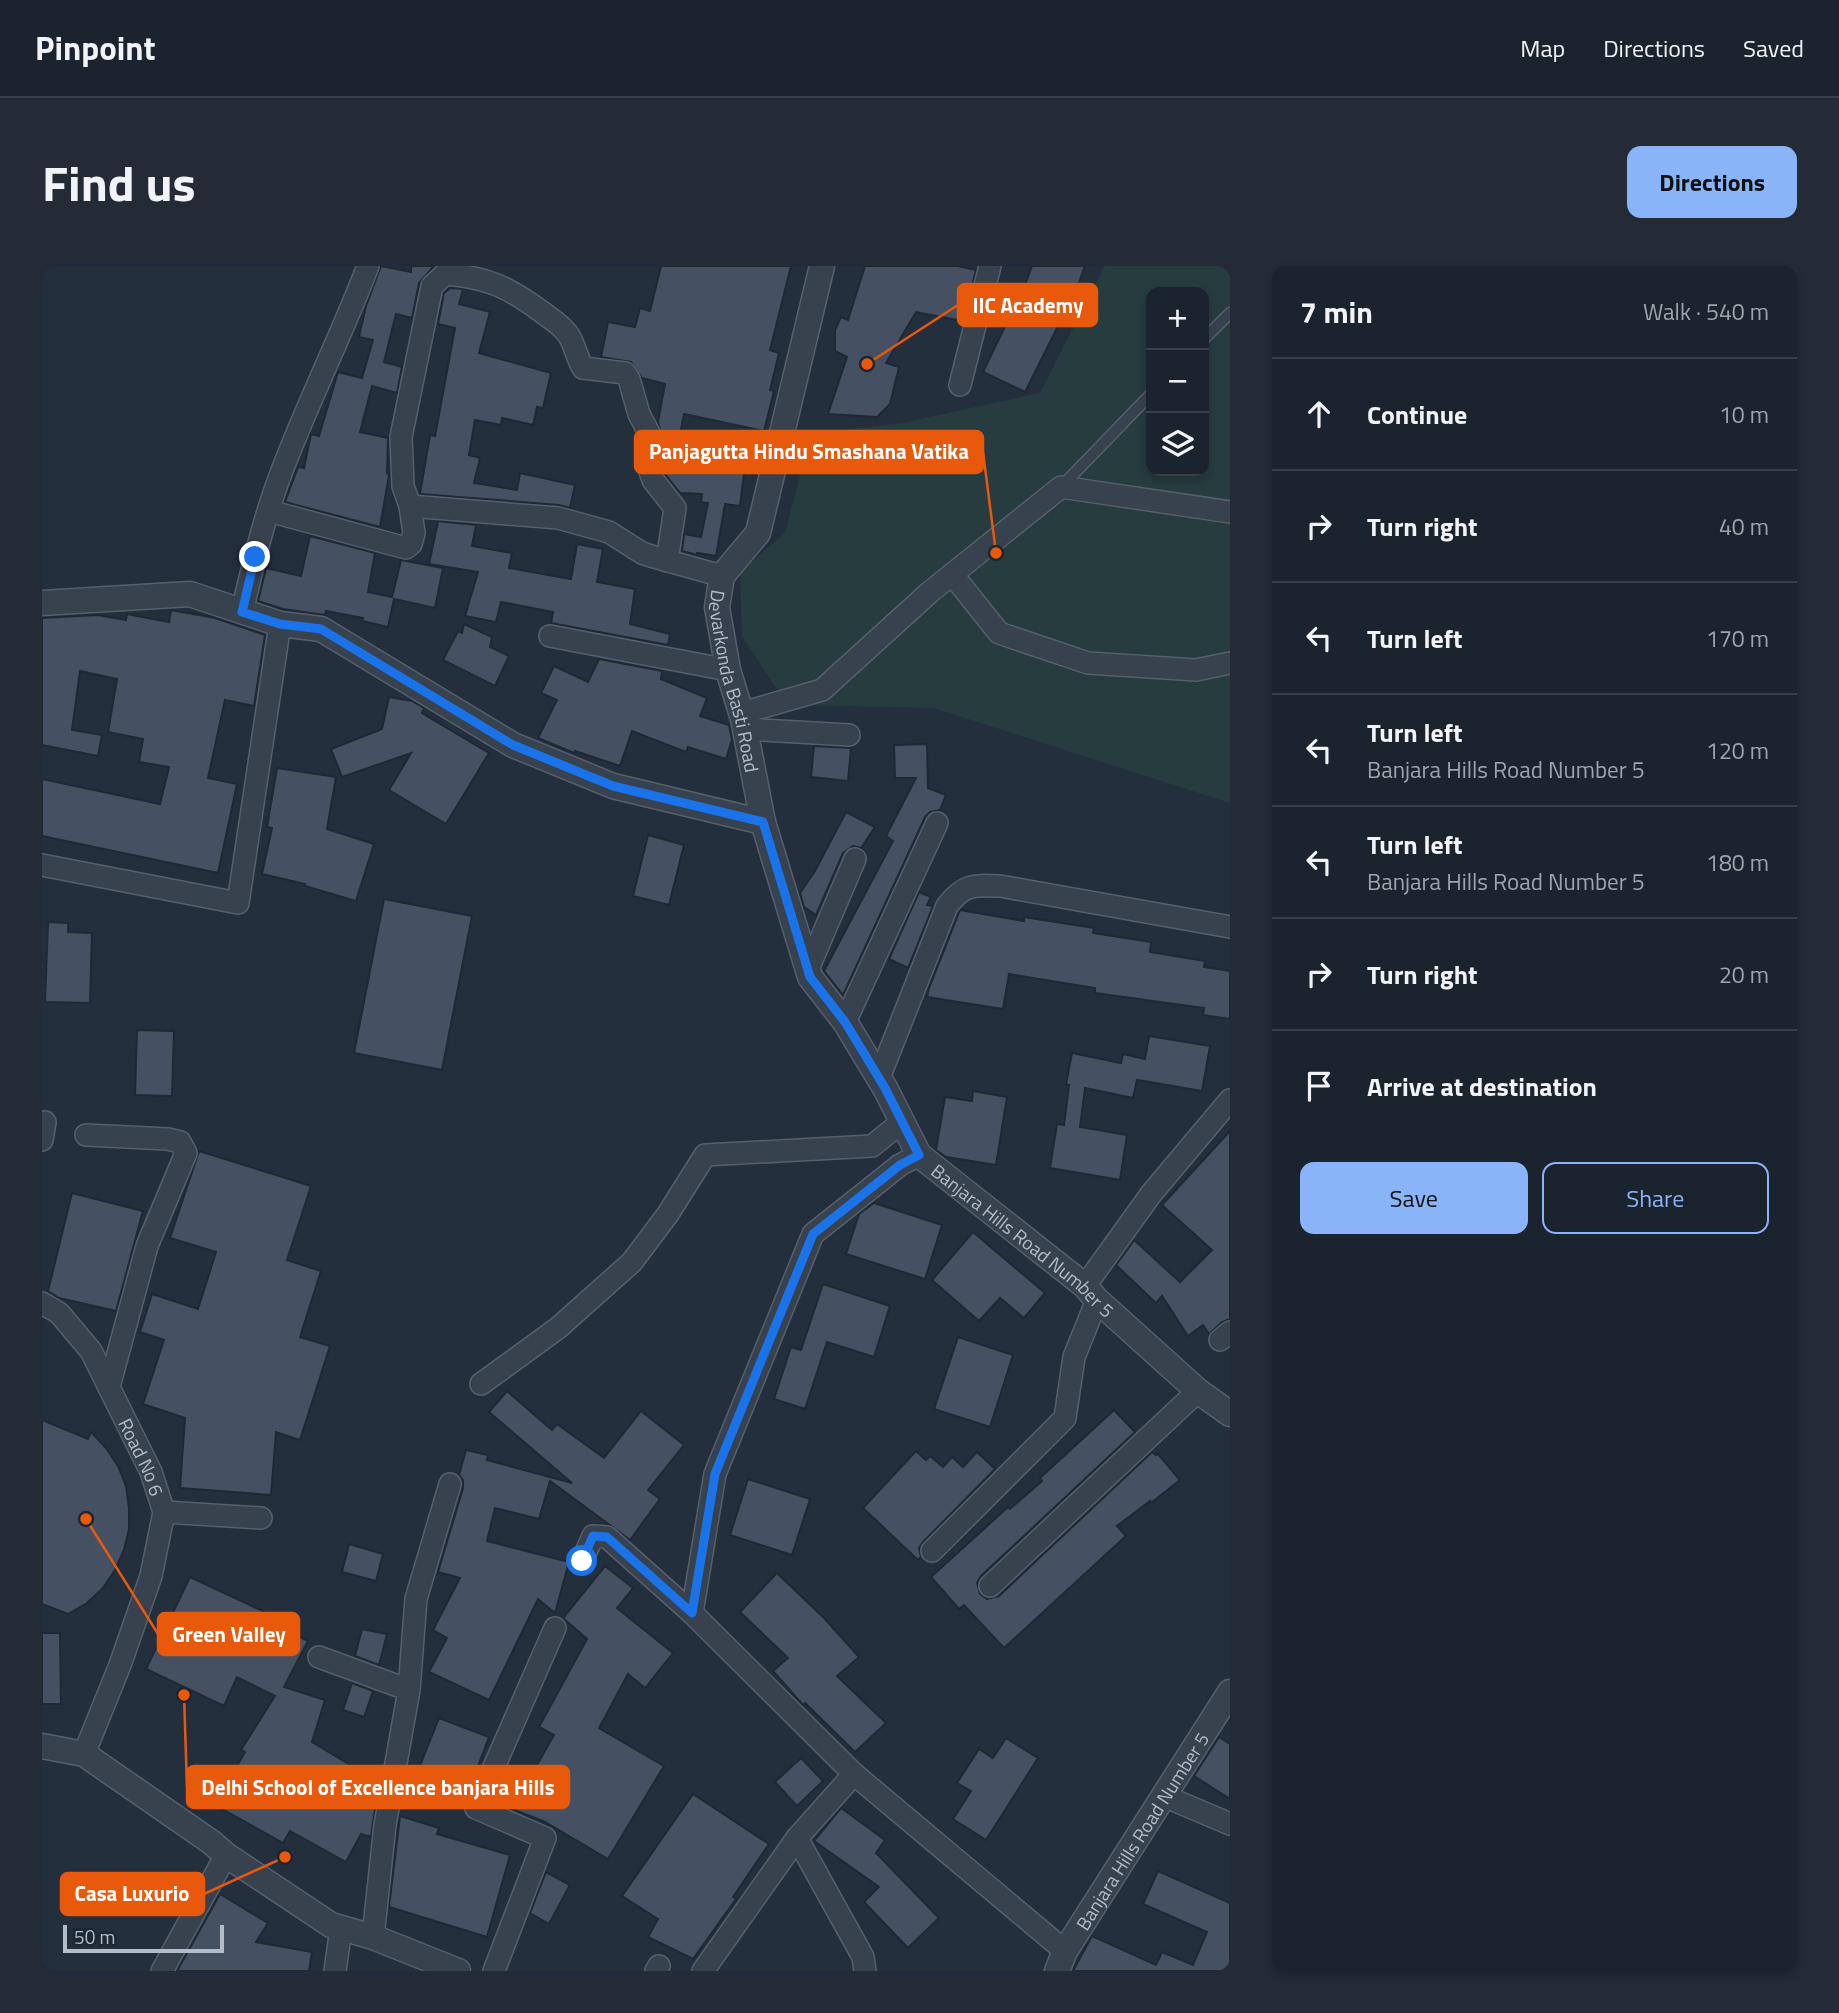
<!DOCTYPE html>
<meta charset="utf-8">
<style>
:root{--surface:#1b232e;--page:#242b36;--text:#f1f3f6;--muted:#a0a4aa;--line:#39404a;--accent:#8ab4f8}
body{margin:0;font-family:"Titillium Web",sans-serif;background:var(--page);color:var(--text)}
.controls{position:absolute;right:21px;top:21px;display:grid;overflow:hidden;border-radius:14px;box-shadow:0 4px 10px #0003}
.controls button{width:63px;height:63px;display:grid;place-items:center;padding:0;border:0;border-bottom:2px solid var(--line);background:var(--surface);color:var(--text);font:35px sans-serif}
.scale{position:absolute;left:21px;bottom:18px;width:161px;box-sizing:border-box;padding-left:7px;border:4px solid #b4bcc9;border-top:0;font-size:19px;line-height:24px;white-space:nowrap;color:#b4bcc9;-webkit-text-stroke:5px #1d2633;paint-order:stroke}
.stop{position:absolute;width:21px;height:21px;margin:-16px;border:5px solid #1a73e8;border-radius:50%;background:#fff}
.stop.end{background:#1a73e8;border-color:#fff;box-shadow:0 2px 7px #0008}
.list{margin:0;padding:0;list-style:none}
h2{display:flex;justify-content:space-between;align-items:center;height:91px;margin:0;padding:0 28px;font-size:30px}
h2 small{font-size:23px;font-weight:400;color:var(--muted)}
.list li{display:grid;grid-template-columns:46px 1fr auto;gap:21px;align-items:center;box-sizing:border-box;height:112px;padding:0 28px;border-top:2px solid var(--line)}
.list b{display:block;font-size:26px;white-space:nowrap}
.list p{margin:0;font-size:23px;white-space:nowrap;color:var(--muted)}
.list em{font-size:23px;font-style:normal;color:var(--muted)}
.actions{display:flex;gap:14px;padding:21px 28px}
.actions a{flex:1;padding:16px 0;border:2px solid var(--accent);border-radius:14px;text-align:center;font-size:24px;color:var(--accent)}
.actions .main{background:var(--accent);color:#111}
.icon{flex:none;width:38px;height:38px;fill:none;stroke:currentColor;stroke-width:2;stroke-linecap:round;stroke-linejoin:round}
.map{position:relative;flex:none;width:1188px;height:1705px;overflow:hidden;border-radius:14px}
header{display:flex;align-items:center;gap:42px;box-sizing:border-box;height:98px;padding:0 35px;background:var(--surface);border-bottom:2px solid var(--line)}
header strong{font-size:33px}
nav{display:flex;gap:38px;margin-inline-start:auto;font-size:24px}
.intro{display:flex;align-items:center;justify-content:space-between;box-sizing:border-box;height:168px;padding:0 42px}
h1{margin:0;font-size:49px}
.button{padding:18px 32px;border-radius:14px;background:var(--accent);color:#111;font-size:24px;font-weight:700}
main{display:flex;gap:42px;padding:0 42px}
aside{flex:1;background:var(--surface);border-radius:14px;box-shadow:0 4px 10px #0003}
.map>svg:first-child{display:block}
.green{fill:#263c3f;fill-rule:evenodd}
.building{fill:#455162;stroke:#1f2835;stroke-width:2}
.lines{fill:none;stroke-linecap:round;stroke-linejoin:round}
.service-casing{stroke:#565f6c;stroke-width:13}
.minor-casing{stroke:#565f6c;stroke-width:24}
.tertiary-casing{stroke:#565f6c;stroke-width:27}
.service{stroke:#38414e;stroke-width:10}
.minor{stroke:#38414e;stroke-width:21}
.tertiary{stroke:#38414e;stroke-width:24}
.route{stroke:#1a73e8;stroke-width:9}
.labels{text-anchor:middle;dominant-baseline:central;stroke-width:6;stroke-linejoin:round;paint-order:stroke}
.street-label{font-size:19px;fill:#b4bcc9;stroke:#1d2633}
.leader{fill:none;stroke:#e8590c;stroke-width:2.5}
.callout-dot{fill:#e8590c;stroke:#1d2633;stroke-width:2.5}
.callout{fill:#e8590c;stroke:#e8590c;stroke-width:2.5}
.callout-label{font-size:21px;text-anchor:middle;font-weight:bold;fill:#fff}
</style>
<header>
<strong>Pinpoint</strong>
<nav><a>Map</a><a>Directions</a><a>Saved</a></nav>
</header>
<div class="intro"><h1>Find us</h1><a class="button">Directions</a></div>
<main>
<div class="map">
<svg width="1188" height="1705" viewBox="0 0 1188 1705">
<rect width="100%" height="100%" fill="#242f3e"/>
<path class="green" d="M1063 0H1188V537L892 442 745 439 700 370 698 306 743 267 769 168 860 157 998 127ZM1109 26H1162V205H1109Z"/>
<g class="building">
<polygon points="339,0 369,6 369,0 392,0 377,17 370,52 354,48 342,96 360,101 355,127 330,120 318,166 346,172 345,207 347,209 338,261 243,236 256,201 262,202 269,168 277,170 296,106 320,112 331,74 317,71 324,40"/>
<polygon points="619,0 749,0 728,84 737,87 728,124 732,125 722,165 642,148 637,173 620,171 616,156 623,118 600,112 589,96 559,91 566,56 593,61 598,42 608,45"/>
<polygon points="823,0 916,0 934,4 921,55 874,46 844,97 857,101 848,138 835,151 786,148 805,91 793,85 793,64 799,51 806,54"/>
<polygon points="990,0 1043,0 1024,53 1020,52 983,126 941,106 969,48 972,50"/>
<polygon points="408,22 421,23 417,38 448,46 437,87 509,107 501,142 495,141 491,159 460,152 459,159 433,154 427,189 438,192 432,217 475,224 478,207 533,219 528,242 517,239 378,228 388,169 393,170 413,62 396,58 402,27"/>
<polygon points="619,197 702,207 698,240 683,238 674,290 655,287 655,289 640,285 642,268 659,271 666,237 659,236 660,228 638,227 623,208"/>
<polygon points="396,255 434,259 430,280 470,287 467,302 529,313 535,278 561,283 555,316 593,323 588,358 628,368 626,379 509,357 511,346 459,336 454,356 423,350 436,306 387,298"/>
<polygon points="268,270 333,287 326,326 350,331 359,294 401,302 393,342 352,333 346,361 320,355 321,352 284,345 283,349 241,343 216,335 224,302 259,310"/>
<polygon points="129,344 173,352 223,369 212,440 183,434 166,512 195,518 176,607 0,570 0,513 118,538 127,501 97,496 101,473 66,466 75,413 38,405 30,464 60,469 56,490 0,479 0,352 56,349 84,354 85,348 127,356"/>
<polygon points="422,358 450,371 448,381 467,390 453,420 401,394 416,365 420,367"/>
<polygon points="557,393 620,405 619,413 665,432 658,450 687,459 690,474 684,493 646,481 644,486 590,465 578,500 533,485 532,487 496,472 515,434 499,427 512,400 546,416"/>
<polygon points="347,431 370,435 382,442 380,447 447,487 404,558 347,524 369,487 300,511 289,483 340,463"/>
<polygon points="885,478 886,522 904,529 898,544 888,546 883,551 801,729 782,705 851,575 844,570 874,512 853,512 852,479"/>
<polygon points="772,480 809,482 806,515 769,511"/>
<polygon points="235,502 294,511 285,563 332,578 314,635 263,620 263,618 220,608 230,562 225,561"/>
<polygon points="804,546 833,561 819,582 811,580 801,587 774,649 762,641 758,627 773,605"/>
<polygon points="606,569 642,579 627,639 591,630"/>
<polygon points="877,626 889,631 885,639 891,640 866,702 847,693"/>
<polygon points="342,633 430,650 400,804 312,787"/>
<polygon points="918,644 982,655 982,651 1052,662 1051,667 1109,676 1108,686 1163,695 1162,701 1188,705 1188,753 1161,749 1162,742 1053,727 1053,722 967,708 961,743 885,731 887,722"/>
<polygon points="6,656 26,657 26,666 50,667 48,737 3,736"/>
<polygon points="95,764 132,765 130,830 93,829"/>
<polygon points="1107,770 1168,780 1160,825 1095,814 1091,832 1043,822 1038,861 1085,869 1078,914 1008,902 1015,858 1022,859 1027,819 1024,818 1030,787 1079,797 1081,788 1103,793"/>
<polygon points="931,825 965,831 954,899 904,891 894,884 903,831 930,835"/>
<polygon points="1188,865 1188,1053 1180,1056 1167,1068 1161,1059 1146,1070 1120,1030 1114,1037 1074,999 1092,974 1138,1016 1170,984 1120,939"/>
<polygon points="157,885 269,920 245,994 279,1005 258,1071 288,1080 258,1174 234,1166 229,1229 138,1222 143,1152 101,1138 122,1074 98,1066 110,1028 156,1043 174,986 128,972"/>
<polygon points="30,927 101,945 74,1045 17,1032 6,1025"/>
<polygon points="832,937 900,959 883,1013 804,988 817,948"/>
<polygon points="931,966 1003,1027 982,1052 958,1032 937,1055 890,1014"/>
<polygon points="781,1018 848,1040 832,1091 785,1076 763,1143 732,1133 749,1081 759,1084"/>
<polygon points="916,1071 971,1089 948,1161 892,1143"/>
<polygon points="465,1125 510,1164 515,1158 562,1192 599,1145 642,1179 606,1224 618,1233 588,1274 508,1215 497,1253 453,1242 445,1275 527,1296 513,1347 496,1333 447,1434 387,1406 405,1372 391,1364 418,1312 396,1306 421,1222 421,1214 417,1209 424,1184 446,1189 445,1194 530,1217 447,1146"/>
<polygon points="1072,1144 1093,1166 939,1310 935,1317 938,1328 945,1333 957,1330 1110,1186 1114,1189 1116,1188 1138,1214 1109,1237 1108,1235 1075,1260 1084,1270 962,1382 922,1339 917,1343 889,1311 966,1241 968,1243 1000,1215 998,1212"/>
<polygon points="0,1154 46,1173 49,1166 64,1182 76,1200 84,1220 87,1242 87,1263 82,1284 73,1304 61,1322 45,1337 26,1348 0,1338"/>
<polygon points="874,1185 884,1194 888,1190 901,1201 910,1191 921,1201 935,1186 953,1203 881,1276 877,1282 879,1291 876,1294 821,1242"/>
<polygon points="706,1213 768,1233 750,1289 688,1269"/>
<polygon points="307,1278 341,1288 334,1315 300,1306"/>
<polygon points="563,1300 591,1322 575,1342 631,1387 603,1422 586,1408 557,1462 622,1500 566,1593 503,1556 470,1543 512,1469 497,1461 545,1373 521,1352"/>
<polygon points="735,1307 783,1353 817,1391 795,1410 844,1457 813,1486 763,1437 761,1439 731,1405 746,1392 698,1346"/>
<polygon points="148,1311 225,1347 222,1353 266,1375 242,1421 283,1434 270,1476 337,1516 329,1571 319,1568 304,1596 248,1565 241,1577 173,1539 203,1486 199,1484 233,1430 195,1411 182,1440 104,1403"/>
<polygon points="320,1363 345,1368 337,1399 313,1390"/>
<polygon points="0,1367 18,1367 19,1438 0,1438"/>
<polygon points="310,1417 331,1425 322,1451 301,1444"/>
<polygon points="397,1452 447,1471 422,1537 371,1517"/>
<polygon points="1177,1471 1188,1478 1188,1533 1152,1510"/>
<polygon points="964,1472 996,1492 944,1574 911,1553 929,1525 915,1517 937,1483 951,1492"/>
<polygon points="759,1492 781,1515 755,1540 733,1516"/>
<polygon points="651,1528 727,1578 691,1631 694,1633 651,1693 606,1671 616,1653 580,1630"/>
<polygon points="799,1542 843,1574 834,1587 897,1652 866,1682 822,1636 837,1621 772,1575"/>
<polygon points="358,1550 397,1562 395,1568 468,1589 445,1671 347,1641"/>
<polygon points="1116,1605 1188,1637 1188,1705 1031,1705 1050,1670 1114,1699 1120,1686 1151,1699 1165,1666 1101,1638"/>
<polygon points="504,1606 528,1619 507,1658 488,1647"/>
<polygon points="178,1628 226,1657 214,1676 270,1686 267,1705 135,1705"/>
</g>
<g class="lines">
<g class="service-casing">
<g id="service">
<polyline points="1162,73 1188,47"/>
<polyline points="1019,221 1109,128"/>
</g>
</g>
<g class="minor-casing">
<g id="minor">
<polyline points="918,119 948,0"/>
<polyline points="605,182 732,198"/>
<polyline points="368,240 516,252 567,266 600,287 612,291 680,310"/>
<path d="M227 245 364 282 369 278 372 267 368 240 361 220 359 171 390 20 403 8C445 11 466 21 500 46 508 52 518 58 525 67 533 77 534 91 541 102L583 107 587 113 597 148 607 167 606 200 611 214 633 242 625 295"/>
<polyline points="910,308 957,367 1046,397 1154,404 1188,397"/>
<path d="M200 346C211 298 223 248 241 202 267 134 300 68 326 0"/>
<polyline points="508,370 686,404"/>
<polyline points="700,447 780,424 888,326 1019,221 1188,246"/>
<polyline points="703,463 807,469"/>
<polyline points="0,599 196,637 238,358"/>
<polyline points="766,703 813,593"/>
<polyline points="803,756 895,557"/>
<path d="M837 812 905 640C922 618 931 619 958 620L1188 661"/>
<polyline points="44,869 126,873 138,876 144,887 105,980 67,1121"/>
<polyline points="0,874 3,856"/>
<polyline points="1043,1020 1109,928 1188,834"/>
<path id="s1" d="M0 1037 17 1047 49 1085 109 1206 122 1246 109 1310 78 1399 42 1488"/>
<polyline points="1178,1074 1188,1066"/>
<polyline points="439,1118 516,1062 590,996 626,948 663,889 830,880 861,855"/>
<polyline points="122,1246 219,1252"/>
<polyline points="890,1285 1023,1152 1032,1091 1055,1034"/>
<polyline points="540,1295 551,1270 565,1271 650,1347 673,1208 771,968 858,899 877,889"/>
<polyline points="948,1320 1156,1125"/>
<polyline points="650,1347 812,1508 1023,1685"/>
<polyline points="277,1391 367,1424 343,1559 331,1671"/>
<polyline points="367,1424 374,1333 408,1218"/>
<polyline points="812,1508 755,1572 821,1691 823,1705"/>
<polyline points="1122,1530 1188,1558"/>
<polyline points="120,1705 184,1589"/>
<polyline points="293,1705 299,1662"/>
<polyline points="452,1705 503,1572 434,1542 513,1362"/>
<polyline points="614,1705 617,1700"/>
<polyline points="661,1705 755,1572"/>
</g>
</g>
<g class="tertiary-casing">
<g id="tertiary">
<path id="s2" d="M780 0 716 267 680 310 675 341 686 404 701 453 721 556 768 711 803 756 843 822 877 889 1043 1020 1055 1034 1156 1125 1188 1148"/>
<polyline points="0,337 148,328 238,358 279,363 471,479 571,520 721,556"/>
<polyline points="0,1480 42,1488 169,1576 184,1589 289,1659 331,1671 416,1705"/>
<path id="s3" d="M1015 1705 1023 1685 1188 1426"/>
</g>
</g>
<use href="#service" class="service"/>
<use href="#minor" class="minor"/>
<use href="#tertiary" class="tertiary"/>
</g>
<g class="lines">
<polyline class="route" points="213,291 200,346 238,358 279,363 471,479 571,520 721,556 768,711 803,756 843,822 877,889 858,899 771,968 673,1208 650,1347 565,1271 551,1270 540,1295"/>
</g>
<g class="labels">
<g class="street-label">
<text stroke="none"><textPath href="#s2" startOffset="438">Devarkonda Basti Road</textPath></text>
<text stroke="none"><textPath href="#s2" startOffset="1088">Banjara Hills Road Number 5</textPath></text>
<text stroke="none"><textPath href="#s1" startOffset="187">Road No 6</textPath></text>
<text stroke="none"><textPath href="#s3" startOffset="164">Banjara Hills Road Number 5</textPath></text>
</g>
</g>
<path class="leader" d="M825 98L916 39M954 287L941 186M44 1253L116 1368M142 1429L145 1521M243 1591L162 1628"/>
<g class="callout-dot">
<circle cx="825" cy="98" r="7"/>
<circle cx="954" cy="287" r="7"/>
<circle cx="44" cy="1253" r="7"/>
<circle cx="142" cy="1429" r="7"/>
<circle cx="243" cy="1591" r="7"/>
</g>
<g class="callout">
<rect x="916" y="18" width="139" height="42" rx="7"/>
<rect x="593" y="165" width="348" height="42" rx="7"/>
<rect x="116" y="1347" width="141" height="42" rx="7"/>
<rect x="145" y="1500" width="382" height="42" rx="7"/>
<rect x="19" y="1607" width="143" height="42" rx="7"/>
</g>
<g class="callout-label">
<text x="986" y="47">IIC Academy</text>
<text x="767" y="193">Panjagutta Hindu Smashana Vatika</text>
<text x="187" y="1376">Green Valley</text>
<text x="336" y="1529">Delhi School of Excellence banjara Hills</text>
<text x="90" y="1635">Casa Luxurio</text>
</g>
</svg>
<div class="controls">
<button>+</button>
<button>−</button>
<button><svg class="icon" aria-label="layers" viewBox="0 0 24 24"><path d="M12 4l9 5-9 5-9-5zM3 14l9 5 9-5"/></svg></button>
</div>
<div class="scale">50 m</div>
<div class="stop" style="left:540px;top:1295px"></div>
<div class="stop end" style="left:213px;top:291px"></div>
</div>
<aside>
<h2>7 min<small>Walk · 540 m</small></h2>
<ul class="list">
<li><svg class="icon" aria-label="ahead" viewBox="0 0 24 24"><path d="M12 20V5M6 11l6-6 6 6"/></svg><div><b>Continue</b></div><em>10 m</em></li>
<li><svg class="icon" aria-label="right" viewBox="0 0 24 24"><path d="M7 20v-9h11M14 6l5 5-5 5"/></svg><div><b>Turn right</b></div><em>40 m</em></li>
<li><svg class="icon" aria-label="left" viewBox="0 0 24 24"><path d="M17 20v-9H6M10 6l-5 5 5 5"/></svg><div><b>Turn left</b></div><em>170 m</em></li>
<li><svg class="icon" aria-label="left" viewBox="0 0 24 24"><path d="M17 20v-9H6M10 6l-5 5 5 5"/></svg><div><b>Turn left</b><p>Banjara Hills Road Number 5</p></div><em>120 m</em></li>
<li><svg class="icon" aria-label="left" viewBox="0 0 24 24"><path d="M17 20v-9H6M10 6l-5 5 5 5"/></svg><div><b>Turn left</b><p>Banjara Hills Road Number 5</p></div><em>180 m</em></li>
<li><svg class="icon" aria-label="right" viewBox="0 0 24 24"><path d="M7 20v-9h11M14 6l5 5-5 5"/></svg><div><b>Turn right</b></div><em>20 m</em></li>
<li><svg class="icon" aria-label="arrive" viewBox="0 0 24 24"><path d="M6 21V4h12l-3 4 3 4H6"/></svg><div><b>Arrive at destination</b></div></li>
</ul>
<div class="actions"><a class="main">Save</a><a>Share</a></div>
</aside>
</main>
